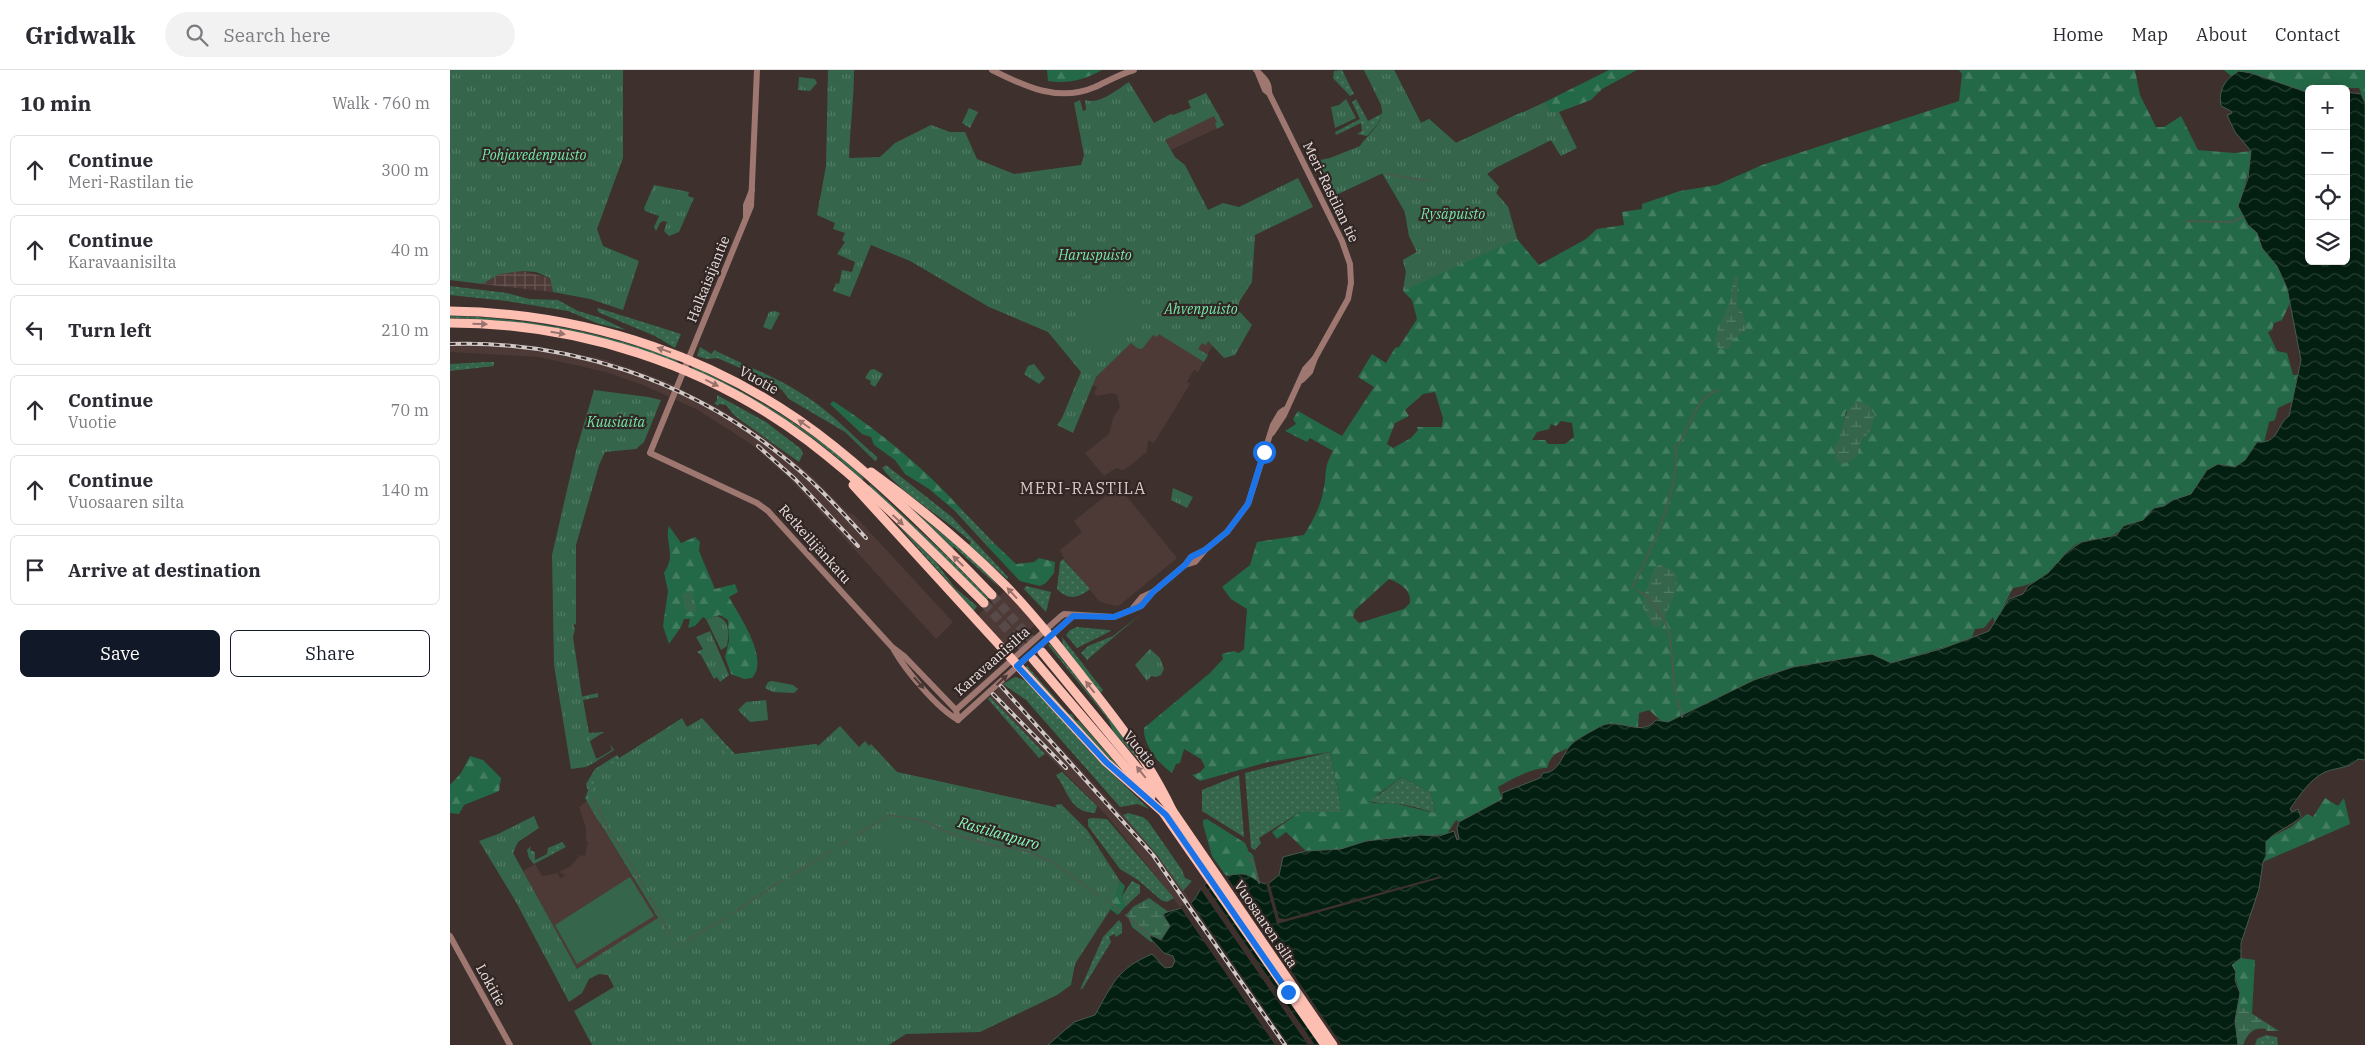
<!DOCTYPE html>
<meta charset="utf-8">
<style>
:root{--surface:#fff;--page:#f2f2f3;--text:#2b2b33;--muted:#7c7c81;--line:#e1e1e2;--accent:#111827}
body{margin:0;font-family:"IBM Plex Serif",serif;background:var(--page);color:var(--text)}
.controls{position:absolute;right:15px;top:15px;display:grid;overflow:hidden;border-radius:8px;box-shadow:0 2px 12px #0003}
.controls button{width:45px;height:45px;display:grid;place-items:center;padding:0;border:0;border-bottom:1px solid var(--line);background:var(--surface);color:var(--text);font:25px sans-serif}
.stop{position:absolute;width:15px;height:15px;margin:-11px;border:4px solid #1a73e8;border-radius:50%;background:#fff}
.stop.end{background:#1a73e8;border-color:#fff;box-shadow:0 1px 5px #0008}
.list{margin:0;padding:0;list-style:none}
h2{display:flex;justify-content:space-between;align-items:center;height:65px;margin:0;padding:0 20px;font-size:21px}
h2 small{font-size:16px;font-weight:400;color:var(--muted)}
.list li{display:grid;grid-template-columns:32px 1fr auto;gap:15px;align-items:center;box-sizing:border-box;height:70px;margin:0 10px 10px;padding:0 10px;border:1px solid var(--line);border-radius:8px}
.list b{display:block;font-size:19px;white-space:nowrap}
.list p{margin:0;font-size:16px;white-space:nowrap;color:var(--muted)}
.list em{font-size:16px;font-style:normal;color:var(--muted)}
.actions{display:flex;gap:10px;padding:15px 20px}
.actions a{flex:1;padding:11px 0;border:1px solid var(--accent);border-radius:8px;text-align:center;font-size:18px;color:var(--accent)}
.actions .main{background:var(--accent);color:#fff}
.icon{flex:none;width:28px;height:28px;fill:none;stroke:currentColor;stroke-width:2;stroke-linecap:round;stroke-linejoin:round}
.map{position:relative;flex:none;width:1915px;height:975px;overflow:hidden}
header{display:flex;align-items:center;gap:30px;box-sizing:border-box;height:70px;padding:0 25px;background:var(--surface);border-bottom:1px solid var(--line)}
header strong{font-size:24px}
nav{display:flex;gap:28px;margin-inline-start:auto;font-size:18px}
.search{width:350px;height:45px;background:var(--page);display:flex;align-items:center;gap:12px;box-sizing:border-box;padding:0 18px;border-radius:28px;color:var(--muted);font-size:19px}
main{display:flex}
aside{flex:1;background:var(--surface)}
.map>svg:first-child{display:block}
.built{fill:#4d3a37}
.industrial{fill:url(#industrial-grid)}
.grass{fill:url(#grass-dots)}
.forest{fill:url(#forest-firs);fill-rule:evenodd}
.wetland{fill:url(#wetland-marsh)}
.park{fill:url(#park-tufts)}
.pitch{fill:#35664b}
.water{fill:url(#water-waves);stroke:#48594e}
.pier{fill:#3d302d}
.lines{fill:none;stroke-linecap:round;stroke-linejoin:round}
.stream{stroke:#48594e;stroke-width:2}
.primary-tunnel{stroke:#574a48;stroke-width:9;stroke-dasharray:9 4.5;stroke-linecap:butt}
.tertiary{stroke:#9e7770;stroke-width:6}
.primary{stroke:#febfb3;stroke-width:9}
.rail-casing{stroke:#d1c9c7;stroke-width:4}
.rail{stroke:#322624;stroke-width:2;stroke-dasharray:5.5;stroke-linecap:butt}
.oneway{fill:#98726c}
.oneway2{fill:#4d3a37}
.route{stroke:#1a73e8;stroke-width:6}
.labels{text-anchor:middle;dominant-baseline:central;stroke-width:4.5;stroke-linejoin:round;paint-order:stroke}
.park-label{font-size:14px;font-style:italic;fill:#72eaab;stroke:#322624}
.street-label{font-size:14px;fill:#e8e0de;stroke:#322624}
.water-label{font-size:15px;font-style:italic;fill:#84fbbb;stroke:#322624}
.quarter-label{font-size:16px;letter-spacing:1px;fill:#d9c8c5;stroke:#322624}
</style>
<header>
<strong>Gridwalk</strong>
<div class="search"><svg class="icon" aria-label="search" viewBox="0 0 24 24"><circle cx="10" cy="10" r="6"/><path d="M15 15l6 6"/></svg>Search here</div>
<nav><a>Home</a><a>Map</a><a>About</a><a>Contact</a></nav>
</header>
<main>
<aside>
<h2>10 min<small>Walk · 760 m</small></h2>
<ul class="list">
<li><svg class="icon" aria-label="ahead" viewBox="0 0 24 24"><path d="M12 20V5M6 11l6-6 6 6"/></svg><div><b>Continue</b><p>Meri-Rastilan tie</p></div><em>300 m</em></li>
<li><svg class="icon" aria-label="ahead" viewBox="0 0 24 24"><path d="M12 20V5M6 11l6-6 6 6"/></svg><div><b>Continue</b><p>Karavaanisilta</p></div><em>40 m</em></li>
<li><svg class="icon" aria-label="left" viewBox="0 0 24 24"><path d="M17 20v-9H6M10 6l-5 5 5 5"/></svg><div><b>Turn left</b></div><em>210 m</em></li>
<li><svg class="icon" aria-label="ahead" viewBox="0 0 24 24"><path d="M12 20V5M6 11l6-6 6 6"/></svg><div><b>Continue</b><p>Vuotie</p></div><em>70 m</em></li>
<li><svg class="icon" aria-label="ahead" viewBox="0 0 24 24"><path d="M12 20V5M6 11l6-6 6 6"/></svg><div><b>Continue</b><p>Vuosaaren silta</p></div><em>140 m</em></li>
<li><svg class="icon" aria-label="arrive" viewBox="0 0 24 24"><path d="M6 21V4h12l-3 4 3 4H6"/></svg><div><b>Arrive at destination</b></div></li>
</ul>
<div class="actions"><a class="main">Save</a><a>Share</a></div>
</aside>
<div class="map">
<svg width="1915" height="975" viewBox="0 0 1915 975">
<defs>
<pattern id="industrial-grid" width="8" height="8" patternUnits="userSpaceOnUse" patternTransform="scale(1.25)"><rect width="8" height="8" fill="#4d3a37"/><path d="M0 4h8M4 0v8" fill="none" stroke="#675654"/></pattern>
<pattern id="grass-dots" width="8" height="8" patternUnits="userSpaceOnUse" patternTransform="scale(1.25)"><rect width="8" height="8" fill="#35664b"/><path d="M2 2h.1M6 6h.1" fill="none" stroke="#527c64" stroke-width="1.8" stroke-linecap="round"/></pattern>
<pattern id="forest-firs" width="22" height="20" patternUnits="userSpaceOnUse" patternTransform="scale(1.25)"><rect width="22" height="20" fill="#246947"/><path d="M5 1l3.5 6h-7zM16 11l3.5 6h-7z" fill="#447e61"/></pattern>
<pattern id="wetland-marsh" width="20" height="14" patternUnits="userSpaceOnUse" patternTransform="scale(1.25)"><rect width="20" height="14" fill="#35664b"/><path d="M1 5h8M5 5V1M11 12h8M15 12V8" fill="none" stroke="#527c64"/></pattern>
<pattern id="park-tufts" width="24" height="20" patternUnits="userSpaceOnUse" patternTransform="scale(1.25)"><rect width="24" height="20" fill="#35664b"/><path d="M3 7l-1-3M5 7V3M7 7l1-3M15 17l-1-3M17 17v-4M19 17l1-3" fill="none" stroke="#527c64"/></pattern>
<pattern id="water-waves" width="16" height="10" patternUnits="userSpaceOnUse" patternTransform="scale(1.25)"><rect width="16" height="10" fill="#031f11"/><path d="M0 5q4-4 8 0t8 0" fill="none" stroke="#283f33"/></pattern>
</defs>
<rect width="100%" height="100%" fill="#3d302d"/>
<g class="built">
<polygon points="756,23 774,55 721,80 715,70 721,44 723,45 741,38 738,31"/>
<polygon points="715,245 763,275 748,302 744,300 737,312 740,314 704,373 698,370 697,382 678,397 673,400 666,398 654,406 635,383 659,364 663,348 670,337 667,325 662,323 648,326 644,324 647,317 642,315 646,307 667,284"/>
<polygon points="0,271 80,275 153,289 215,311 272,340 314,367 362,406 398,443 403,444 503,552 486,569 341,410 301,374 248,340 193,315 156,302 89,287 0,282"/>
<polygon points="668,416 727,488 670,535 665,536 650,532 615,490 610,480 632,462 624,451"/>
<polygon points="555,521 586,554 557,580 527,546"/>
<polygon points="553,614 698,773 720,801 839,975 825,975 719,822 657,746 540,627"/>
<polygon points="137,731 208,849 127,899 73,801 85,794 92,806 108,803 109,807 112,808 115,805 109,802 121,796 130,785 135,786 138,772 136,771 136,758 129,737"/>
</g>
<polygon class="industrial" points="72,201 100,208 103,222 32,214 50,204"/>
<g class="grass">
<polygon points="892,0 904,24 900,26 883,8 884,1"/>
<polygon points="906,29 918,51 933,43 927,55 917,66 907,64 912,61 911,53 886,65 885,62 910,49 902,32"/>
<polygon points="0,216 57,223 79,229 108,230 128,241 151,248 176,260 149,254 118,241 57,231 0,225"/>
<polygon points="148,238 231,264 225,278 205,266 150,243 147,240"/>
<path d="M0 246C79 248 154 262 228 290L227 292C153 265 79 250 0 248Z"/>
<path d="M250 277 262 284 264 280C296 296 330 308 360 329 384 345 405 368 427 387V390L425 391 395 362 339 329 332 320 302 303 267 288 257 289 247 286Z"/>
<polygon points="37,292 44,292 44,296 0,301 0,294"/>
<path d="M242 296C292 320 339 347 383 381 393 390 406 398 414 409L412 410C364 363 304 328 243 299Z"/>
<polygon points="267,325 316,352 351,379 353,384 349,392 285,346 276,335 269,334 268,336 264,333 267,331"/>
<path d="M436 395 502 447 558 507 557 509 519 475 521 472C493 446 456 428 432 398Z"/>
<polygon points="420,414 502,491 538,528 536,530 419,417"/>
<polygon points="461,438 531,496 550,518 503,476 504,479"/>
<polygon points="504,440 512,440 545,474 539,474 538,477"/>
<polygon points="445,452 485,491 505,518 527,536 524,541"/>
<path d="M613 489 640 519C628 528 619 531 607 519L610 492Z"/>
<polygon points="576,516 601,522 596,542 574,519"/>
<polygon points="691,544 638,589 638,591 631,583 638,576 663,566"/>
<polygon points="627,557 659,560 661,561 627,578 616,565 620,560"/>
<polygon points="612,567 653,620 650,624 613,575"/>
<polygon points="600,574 667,658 692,694 663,661 658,649 598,575"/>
<polygon points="577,596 619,644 622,644 625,650 629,651 676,705 675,707 575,598"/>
<polygon points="565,607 577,611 644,686 699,739 688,734 670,737 576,630 553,614"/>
<polygon points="148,623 148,627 133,630 139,663 154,662 140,671 142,686 144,685 147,689 162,680 160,674 164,680 140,695 130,627"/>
<polygon points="540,627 595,684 589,688 538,629"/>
<polygon points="255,652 285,684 366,674 371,678 279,688 242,664"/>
<polygon points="214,660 217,665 151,753 149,752 135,728 138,721 136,714 145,699 167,685 169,688"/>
<polygon points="880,682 892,742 850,742 809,768 811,773 805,780 801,778 795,703"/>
<polygon points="447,702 608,738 605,735 611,734 637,760 670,811 642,771 633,766 613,743"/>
<path d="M612 702 647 736 645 743C620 742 619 723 606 705Z"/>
<polygon points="789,705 794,767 752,741 752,720"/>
<path d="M952 707 981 723 985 743C973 739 962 736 950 734 939 733 928 735 918 730L930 724Z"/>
<polygon points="678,743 693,747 698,751 732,800 735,808 742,811 733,821 708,786 673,745"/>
<polygon points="641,748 657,749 724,828 717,832 711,830 688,810 670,799 638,756 638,749"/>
<polygon points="112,772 116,777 84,794 79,788 77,780 81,776 80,780 85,782 85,790 97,784 98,778"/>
<polygon points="682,811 690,815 690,823 675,837 672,826"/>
<polygon points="669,850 672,854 672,863 666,867 664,864 659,867 661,872 633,918 630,920 653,867"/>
<polygon points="1816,965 1827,967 1828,975 1805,975 1807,969"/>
</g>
<g class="forest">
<path d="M597 0H652C633 10 619 14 598 11Z"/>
<path d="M914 0H944L971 53 979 49 1006 73 1072 42 1101 62 1111 86 1101 70 1045 98 1037 104 1049 117 1046 123 1058 137 1067 169 1089 195 1136 169 1147 159 1174 155 1172 142 1192 139V134L1230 121 1267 115 1312 95 1509 31 1512 4 1509 0H1685L1690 25 1706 57H1714L1731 46 1748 80 1784 83 1801 81V92L1793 121 1812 178 1827 196 1837 218 1840 233 1832 250 1824 253 1822 260 1818 262 1827 281 1837 283 1843 305H1847L1843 331 1828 338 1825 350 1819 352 1814 373 1807 372 1795 390 1785 397 1768 394 1757 400 1741 424 1723 430 1714 436 1704 438 1693 450 1684 454H1677C1659 473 1654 465 1632 472 1617 477 1609 493 1598 503 1589 511 1576 516 1563 518L1545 553 1543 547 1534 558 1525 559 1522 567 1515 571 1441 593 1422 584 1343 597 1304 610 1218 652 1211 651 1199 640 1189 643 1188 657 1156 654 1122 673C1115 685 1103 677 1097 698 1083 697 1060 710 1048 717L1052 729 1009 752 1006 750 997 764 916 771 892 779 856 781 836 762 827 769 822 762 850 742H892L880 682 818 692 750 711 742 705 749 703 755 697 751 689 734 679 730 693 726 694 722 703C708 693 693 675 694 658L760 603 773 589 772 584 784 581 789 583 794 579 797 539 781 529 772 517 800 495 807 472 854 465C862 452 870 438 873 422 878 403 872 401 883 381L860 368 857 372 835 361 846 354 843 349 848 341 892 366 924 317 908 307 922 284 936 293 945 278 949 277 967 249 962 230 953 221 956 202 953 190 967 182 959 166 955 142 932 103 923 106 910 76C915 68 923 62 928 54 940 37 922 16 914 0ZM985 322 993 348 992 357H967L968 360 961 368 943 378 937 374 945 353 959 346 955 340 973 324ZM1396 341 1420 361 1409 375 1407 385 1389 371ZM1111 351 1122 353 1124 367 1115 374H1098L1095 370H1082L1087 362 1099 359 1101 354 1106 356ZM939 509C951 514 961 519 960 533L954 539 909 553 903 547 905 540ZM952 707 981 723 985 743 948 734 924 733 919 731Z"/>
<polygon points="1159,0 1187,0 1152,19 1141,30 1109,42 1101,42 1095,32"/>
<polygon points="1774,0 1915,0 1915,33 1909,18 1859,19 1859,23 1801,3 1781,6"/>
<path d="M383 331C431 362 474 398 512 440H504L479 419 455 404 445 390 424 375 421 367 412 364 380 334Z"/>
<path d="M219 456 231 473 245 467 250 472 249 481 265 519 285 514 288 522 279 527C289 546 320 589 302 608L294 609 281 604 275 587 279 571 278 550 270 545 256 549 253 547 245 556 238 558 240 549H234L231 557 219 574 213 556 218 521 214 503C227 483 214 474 219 456Z"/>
<polygon points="539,474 545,474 566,494 584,492 589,488 605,492 604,503 596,513 590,516 570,511 538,477"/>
<polygon points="20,686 33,690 51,708 49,721 14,735 9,744 0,743 0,715 11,703"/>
<polygon points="1875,728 1888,736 1894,728 1900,754 1813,792 1816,786 1816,772 1821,767 1841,757 1857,744 1863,747"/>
<polygon points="757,749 795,773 799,782 803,785 810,814 782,805 776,806 762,786 753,754 753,750"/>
<polygon points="670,811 675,816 672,826 675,837 668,845 660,839"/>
<polygon points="1791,888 1805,890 1802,944 1787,934 1790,923 1782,895"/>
</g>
<g class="wetland">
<path d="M1284 207H1288L1287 237C1296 243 1296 252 1295 261L1282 270 1280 278 1273 280 1265 276C1265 261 1271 252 1277 239 1282 230 1282 217 1284 207Z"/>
<path d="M1407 331 1418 334 1425 345 1420 361 1409 375 1407 385 1400 391 1392 394 1387 391 1384 379C1396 360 1388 347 1407 331Z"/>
<path d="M1210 494 1226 503C1226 506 1228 511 1227 515 1227 519 1213 552 1210 557H1204L1193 538 1195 524 1204 499Z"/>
<polygon points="699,828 720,843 720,856 714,868 701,872 682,857 677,844 683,837"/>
<path d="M1787 934 1829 961H1817L1816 959C1803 957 1798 963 1793 975H1736Z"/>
</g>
<g class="park">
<polygon points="0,0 173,0 173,88 147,159 153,176 189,191 173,240 140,229 103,222 100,208 86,202 72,201 50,204 32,214 0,210"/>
<path d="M378 0H404C404 30 400 58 399 88L430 87 445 73 481 55 500 62H515L527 89 564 104 631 95 634 85 624 33 630 30 633 41 636 40 635 30C650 35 666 20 679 12L704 53 721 44 723 45 741 38 738 31 756 23 774 55 767 59 765 54 767 52 764 46 715 70 725 87 735 95 758 140 773 133 789 137 848 108 863 137 805 165 802 212 789 232V241L802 255 785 285 774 288 758 271 756 275 752 273 748 279 758 285 754 292 709 264 707 267 703 265 692 279 687 278 681 273 646 307 623 363 607 355 612 348 631 302 598 262 539 237 460 191 421 175 400 227 383 221 386 213 389 214 392 200 402 202 405 192 387 184 395 172 392 170 395 163 383 159 385 153 367 145 376 96Z"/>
<polygon points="914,0 944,0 971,53 979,49 1006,73 1095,32 1101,42 1109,42 1127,78 1111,86 1101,70 1045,98 1037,104 1049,117 1046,123 1058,137 1067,169 953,221 956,202 953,190 967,182 959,166 955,142 933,103 884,126 865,91 880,88 910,76 928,55 933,43 931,35"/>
<polygon points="349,7 365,9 367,13 360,21 348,20"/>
<polygon points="896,29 906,48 885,58 881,37 889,35"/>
<polygon points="519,38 528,42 520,58 512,53"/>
<polygon points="204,115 239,122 238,126 244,128 229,162 219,166 214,161 217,152 213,151 210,153 206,161 204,157 209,146 195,141 194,138"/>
<polygon points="325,241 330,243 321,260 313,257 319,242"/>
<polygon points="584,294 595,308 589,314 574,304 578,296"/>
<polygon points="424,299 433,304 425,317 420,314 421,311 415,308 420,300"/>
<polygon points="144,320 198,327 211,330 194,372 186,379 155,382 149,395 126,475 126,554 123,555 125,559 123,567 138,666 147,691 136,697 121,699 104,595 102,485 126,381"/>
<polygon points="723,418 743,427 737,438 721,430"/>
<polygon points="242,521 247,541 238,542 235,539 232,524"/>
<path d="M267 546C280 551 279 563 277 576L271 580 256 549Z"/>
<polygon points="260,561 279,605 270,612 267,607 264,609 251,585 247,582 253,579 246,567"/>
<polygon points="700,579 710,588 714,599 711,605 706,607 701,606 697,611 685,595"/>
<polygon points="322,611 343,615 348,619 344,623 323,622 315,618 318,612"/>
<polygon points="316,630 318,650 300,652 288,640 296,632"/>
<polygon points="232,648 237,657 252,648 268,666 264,670 278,686 366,674 368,676 390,656 409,677 415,671 419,676 421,674 447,702 609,738 633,766 642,771 670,811 660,840 625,894 621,915 607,925 530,962 456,964 439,975 142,975 124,941 164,917 158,905 149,904 139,909 132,923 119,932 66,832 29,771 48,764 84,746 89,758 68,772 63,783 127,899 208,848 137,731 149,702"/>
</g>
<g class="pitch">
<polygon points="641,175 653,193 633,207 622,195 621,188"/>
<polygon points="669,211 696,240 647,282 622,253"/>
<polygon points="439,755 454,772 442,782 427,764"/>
<polygon points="180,807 204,846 127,894 105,855"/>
</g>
<path class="water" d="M1789 1 1801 3 1859 23V191H1896V22L1911 24 1915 33V690L1908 689C1899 699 1887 697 1875 702 1859 710 1850 725 1840 739L1842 742 1848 739 1851 747C1840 757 1825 761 1816 772V786L1813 792 1809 819 1791 873V888L1782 895 1786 902 1785 910 1790 923 1785 951 1788 975H598L624 952 645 945C663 913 667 899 702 884L715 898 722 897 725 891 723 886 714 883 699 867 701 865 711 870 720 856 713 845C718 839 732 841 741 833 746 829 748 822 752 817 758 809 783 803 793 804 802 805 808 814 818 814L829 805 833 787 856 781 891 779 916 771 971 765 989 766 1004 761 1007 770 1009 769 1007 758 1009 752 1052 729V723L1090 708 1093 703C1111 703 1112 681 1124 672 1132 666 1142 661 1151 656 1169 647 1191 668 1206 650L1218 652 1304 610 1343 597 1422 584 1441 593 1494 578 1539 561 1559 529 1573 524 1578 516 1598 503 1618 481 1632 472 1667 465 1673 456 1693 450 1704 438 1714 436 1723 430 1741 424 1757 400 1768 394 1785 397 1795 390 1807 372C1829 374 1826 355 1839 346L1851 290 1837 218 1827 196 1812 178 1807 163 1798 155 1788 136 1798 108 1801 81 1785 62 1777 45 1782 43 1781 41 1771 36C1768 20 1775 9 1789 1Z"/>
<g class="pier">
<polygon points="775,804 892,975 869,975 757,811"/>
<polygon points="991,806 991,808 827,854 816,813 819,812 829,848 835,849"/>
<polygon points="753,812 865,975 858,975 749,817"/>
<polygon points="740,831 839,975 825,975 730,837"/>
</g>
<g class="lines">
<g class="stream">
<polyline points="936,104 979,111"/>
<polyline points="1736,151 1782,152 1792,147"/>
<path d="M1229 374C1241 355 1245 328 1268 320"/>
<path d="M1182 518C1200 483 1232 415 1225 375"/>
<path d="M1188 521C1196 524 1200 530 1205 536 1228 563 1219 592 1226 625"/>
<polyline points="1227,629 1232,647"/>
<polyline points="143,729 162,766"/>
<polyline points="407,765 439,745 474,751 497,762 541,775 577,781 602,792 650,826"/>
<polyline points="165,769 195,818"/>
<polyline points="389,776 399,770"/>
<polyline points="797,786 803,793 809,813"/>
<polyline points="339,807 381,781"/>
<polyline points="200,827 220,864"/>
<polyline points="656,830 670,841"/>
<polyline points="282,844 332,810"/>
<polyline points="676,845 700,866"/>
<polyline points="238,870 277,847"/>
<polyline points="226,874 229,874"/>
</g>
<g class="primary-tunnel">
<polyline points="542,525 592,582"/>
<polyline points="534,533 583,589"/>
</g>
<g class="tertiary">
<polyline points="307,0 301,136 200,383 307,433 318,441 442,577 455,587 506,640 508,650"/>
<path d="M542 0C574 16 608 33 645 17 658 11 670 4 684 0"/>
<path d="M806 0C813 7 820 12 819 23L892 171 900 194 901 213 898 229 865 288 860 302 852 310"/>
<polyline points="808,3 815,20 819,23"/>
<polyline points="296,146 296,135 302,120"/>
<polyline points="822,363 834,345 855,299 865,288"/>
<polyline points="735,495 745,492 755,480"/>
<polyline points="683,538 692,527 703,522"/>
<path d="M444 580C456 601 487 638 508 650"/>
<polyline points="506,640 610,547 614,544 664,547 691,536 703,522 735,495 741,487 755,480 777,462 798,434 823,355 830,343 834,340"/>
<polyline points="508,650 623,546"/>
<polyline points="0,866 60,975"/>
</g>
<g class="primary">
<path d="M0 241C140 243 276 289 385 377 441 422 493 474 542 525"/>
<path d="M0 253C127 253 256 294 358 371 421 419 478 477 534 533"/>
<path d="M421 402C467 435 514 474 555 515 587 548 616 586 645 623 674 660 702 697 722 740"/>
<polyline points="403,415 656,692 716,745"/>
<polyline points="592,582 722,740 883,975"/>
<polyline points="583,589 701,727"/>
<polyline points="712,741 875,975"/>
</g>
<g class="rail-casing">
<g id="rail">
<path d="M0 274C119 270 240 311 332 386 363 410 389 439 416 468"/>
<polyline points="308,376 345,409 408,476"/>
<polyline points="551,616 703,785 835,975"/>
<polyline points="543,624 616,698"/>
</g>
</g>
<use href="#rail" class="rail"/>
</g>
<defs><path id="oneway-solid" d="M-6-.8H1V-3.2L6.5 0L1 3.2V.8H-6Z" transform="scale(1.25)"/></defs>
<g class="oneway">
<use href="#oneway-solid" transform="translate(30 254) rotate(2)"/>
<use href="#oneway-solid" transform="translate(108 263) rotate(10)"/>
<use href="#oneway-solid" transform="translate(214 280) rotate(-161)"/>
<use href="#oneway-solid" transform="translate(262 313) rotate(26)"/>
<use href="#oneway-solid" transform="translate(354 354) rotate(-145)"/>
<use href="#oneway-solid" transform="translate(448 450) rotate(43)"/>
<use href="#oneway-solid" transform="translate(508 491) rotate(-136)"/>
<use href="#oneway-solid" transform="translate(562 523) rotate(-132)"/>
<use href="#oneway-solid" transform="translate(640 617) rotate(-128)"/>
<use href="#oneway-solid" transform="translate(691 702) rotate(-129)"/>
</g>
<g class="oneway2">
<use href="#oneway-solid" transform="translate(552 610) rotate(-43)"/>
<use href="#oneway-solid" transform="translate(469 613) rotate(48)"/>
</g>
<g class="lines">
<polyline class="route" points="814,382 798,434 777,462 755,480 741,487 735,495 703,522 691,536 664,547 623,546 567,596 656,692 716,745 838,922"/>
</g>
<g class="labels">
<g class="park-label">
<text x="84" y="85">Pohjavedenpuisto</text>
<text x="1003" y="144">Rysäpuisto</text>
<text x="645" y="185">Haruspuisto</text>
<text x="751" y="239">Ahvenpuisto</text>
<text x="166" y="352">Kuusiaita</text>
</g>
<g class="street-label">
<text transform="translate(881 122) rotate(64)">Meri-Rastilan tie</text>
<text transform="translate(258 209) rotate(-68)">Halkaisijantie</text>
<text transform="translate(309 310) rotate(29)">Vuotie</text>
<text transform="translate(365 474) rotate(48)">Retkeilijänkatu</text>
<text transform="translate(542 591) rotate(-42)">Karavaanisilta</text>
<text transform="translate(690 679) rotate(51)">Vuotie</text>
<text transform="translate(816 854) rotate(56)">Vuosaaren silta</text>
<text transform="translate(41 915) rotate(61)">Lokitie</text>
</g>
<g class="water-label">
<text transform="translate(549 763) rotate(16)">Rastilanpuro</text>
</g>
<g class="quarter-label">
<text x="633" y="418">MERI-RASTILA</text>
</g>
</g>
</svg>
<div class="controls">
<button>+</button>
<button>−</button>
<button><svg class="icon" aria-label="locate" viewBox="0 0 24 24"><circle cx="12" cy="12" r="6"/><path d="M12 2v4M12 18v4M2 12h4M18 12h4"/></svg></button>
<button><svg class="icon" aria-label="layers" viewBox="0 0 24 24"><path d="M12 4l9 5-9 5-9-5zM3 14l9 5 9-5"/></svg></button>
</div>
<div class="stop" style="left:814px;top:382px"></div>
<div class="stop end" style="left:838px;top:922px"></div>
</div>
</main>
